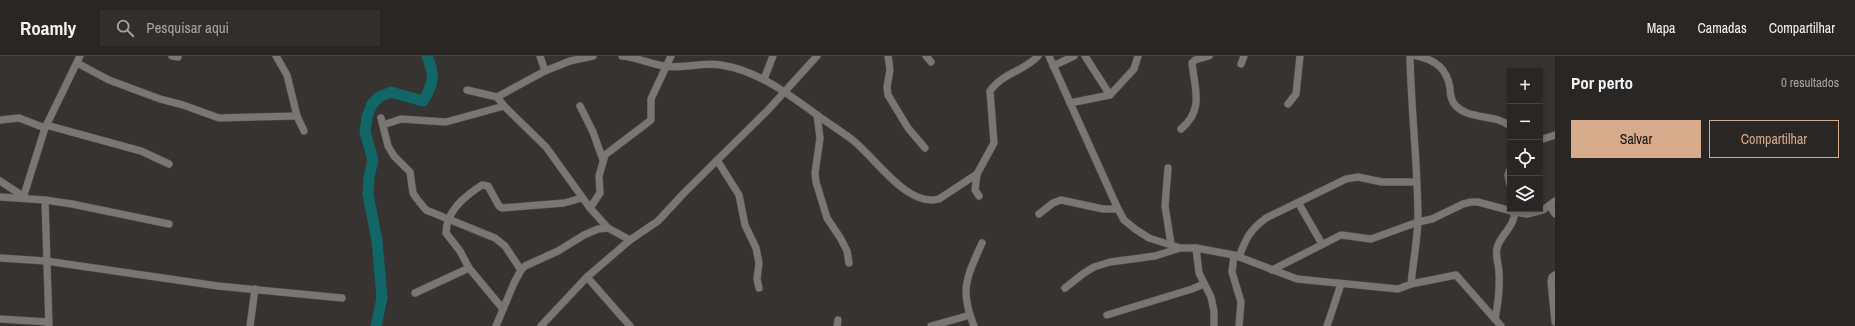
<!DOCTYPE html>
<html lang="pt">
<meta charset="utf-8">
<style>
:root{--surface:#292624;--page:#312e2c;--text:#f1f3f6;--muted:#a5a5a6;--line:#454341;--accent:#d6ab8b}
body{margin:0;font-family:"Archivo Narrow",sans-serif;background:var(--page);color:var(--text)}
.controls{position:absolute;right:12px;top:12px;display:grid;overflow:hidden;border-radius:0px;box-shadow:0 2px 6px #0003}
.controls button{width:36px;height:36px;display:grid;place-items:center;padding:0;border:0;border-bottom:1px solid var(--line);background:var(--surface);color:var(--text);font:20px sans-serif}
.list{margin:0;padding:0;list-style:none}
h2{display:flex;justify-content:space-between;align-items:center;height:52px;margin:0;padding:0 16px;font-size:17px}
h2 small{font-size:13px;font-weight:400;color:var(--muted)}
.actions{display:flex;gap:8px;padding:12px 16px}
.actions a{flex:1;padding:9px 0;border:1px solid var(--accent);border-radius:0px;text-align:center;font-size:14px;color:var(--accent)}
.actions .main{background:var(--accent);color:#111}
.icon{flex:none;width:22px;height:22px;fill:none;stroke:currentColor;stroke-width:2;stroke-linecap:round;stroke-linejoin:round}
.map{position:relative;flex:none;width:1555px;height:270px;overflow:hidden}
header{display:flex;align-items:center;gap:24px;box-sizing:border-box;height:56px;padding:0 20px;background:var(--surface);border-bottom:1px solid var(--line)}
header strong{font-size:19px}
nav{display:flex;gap:22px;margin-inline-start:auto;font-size:14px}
.search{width:280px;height:36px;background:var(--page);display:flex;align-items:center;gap:10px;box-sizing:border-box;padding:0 14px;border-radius:0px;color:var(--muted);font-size:15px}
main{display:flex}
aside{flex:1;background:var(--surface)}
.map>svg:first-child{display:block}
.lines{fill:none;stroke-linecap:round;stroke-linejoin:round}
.river{stroke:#116767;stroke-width:11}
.minor-casing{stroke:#524f4c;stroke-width:8}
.minor{stroke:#7a7672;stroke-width:7}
</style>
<header>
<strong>Roamly</strong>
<div class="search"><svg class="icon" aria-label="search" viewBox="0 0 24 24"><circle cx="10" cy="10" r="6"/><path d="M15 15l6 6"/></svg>Pesquisar aqui</div>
<nav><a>Mapa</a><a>Camadas</a><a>Compartilhar</a></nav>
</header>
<main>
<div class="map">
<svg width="1555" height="270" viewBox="0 0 1555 270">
<rect width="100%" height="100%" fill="#373330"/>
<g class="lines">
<path class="river" d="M376 270 382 242 377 185 368 138 369 121 373 104 365 76 367 61 372 48 379 41 391 36 423 45C434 28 435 19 427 0"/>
<g class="minor-casing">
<g id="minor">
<polyline points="172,0 178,1"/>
<polyline points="276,0 287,19 297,60 304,75"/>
<polyline points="540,0 545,15"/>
<path d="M622 0C636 1 650 8 664 10 683 13 703 6 721 9 759 15 788 38 817 59 828 67 839 74 850 82 874 99 906 152 939 143L977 118"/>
<polyline points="888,0 890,14 887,31 888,39 908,72 925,92"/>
<polyline points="926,0 931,6"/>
<path d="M1049 0 1118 153 1124 164 1135 173 1149 182 1180 192H1196L1234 199 1297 223 1398 233 1411 228C1413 207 1417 186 1418 165 1418 110 1411 55 1410 0"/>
<polyline points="1085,0 1110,39"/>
<path d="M1417 0C1436 4 1447 13 1450 32 1450 39 1451 44 1455 49 1470 65 1494 57 1510 70"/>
<polyline points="77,7 109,24 160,43 183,49 219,62 297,60"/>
<polyline points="1241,8 1244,0"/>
<polyline points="1053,10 1074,0"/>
<polyline points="764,23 773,0"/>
<polyline points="467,34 497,41 504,50"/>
<polyline points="497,41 545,15 570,5 593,0"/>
<polyline points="1070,47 1110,39 1134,13 1138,0"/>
<polyline points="1288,48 1296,38 1300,0"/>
<polyline points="580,50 593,76 603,104"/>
<polyline points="817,59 820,82 815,117 816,126 827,162 841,183 847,195 849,207"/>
<polyline points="381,62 388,90 394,100 410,116 413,137 417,143 426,154 495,182 505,190 521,214"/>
<polyline points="0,64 19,62 45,72"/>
<polyline points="46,69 141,95 169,108"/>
<polyline points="383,69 401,63 446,66 504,50 546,91 590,152 608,172"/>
<path d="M1181 73C1204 54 1195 34 1192 7L1195 4 1209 0"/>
<polyline points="1540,84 1555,79"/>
<polyline points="717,104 739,139 745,169 756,192 759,207 757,223 759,232"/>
<polyline points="1168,112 1165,150 1171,188"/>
<polyline points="1510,113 1508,119 1510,129"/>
<polyline points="0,125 26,142"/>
<polyline points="24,139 45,72 80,0"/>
<path d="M979 140 975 134 977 118 994 87 990 35C1002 17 1025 15 1038 0"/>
<polyline points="0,141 45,144 49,270"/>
<polyline points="45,144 72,148 169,168"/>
<polyline points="1299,148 1322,188"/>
<polyline points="1550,150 1555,158"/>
<polyline points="590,152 600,137 599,120 605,99 651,64 651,43 671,0"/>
<polyline points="1039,158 1053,147 1061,144 1103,153 1118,153"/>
<polyline points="1196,192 1199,217 1211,241 1214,255 1214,270"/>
<polyline points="1234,199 1232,216 1241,246 1239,270"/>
<path d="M1239 201C1246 182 1250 174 1266 162L1346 123 1358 121 1382 126H1416"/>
<polyline points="0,202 46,205 218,230 342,242"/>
<polyline points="1272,214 1341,179 1371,183 1418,166 1432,163 1463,148 1471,146 1478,146 1515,156 1527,158 1543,154 1555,145"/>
<polyline points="1555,219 1552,221 1551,226 1555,266"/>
<polyline points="587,221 630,270"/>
<polyline points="1411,228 1456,219 1501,270"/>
<polyline points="1065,232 1084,217 1094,211 1110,206 1155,200 1180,192"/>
<polyline points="415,237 469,212"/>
<path d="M503 253 469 212 460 195 446 177C446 155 465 140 482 129L488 130 499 150 502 152 564 147 582 142"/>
<polyline points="1107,259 1192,233 1204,228"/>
<polyline points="0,263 48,266"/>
<path d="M1495 263C1498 248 1500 232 1499 217 1499 209 1495 200 1497 192 1500 178 1517 170 1514 153"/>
<polyline points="250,270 255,233"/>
<polyline points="496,270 514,227 521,214 525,210 558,195 584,179 598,173 608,172 630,184 658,165 684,137 768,54 817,0"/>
<polyline points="541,270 587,221 630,184"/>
<polyline points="837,270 838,264"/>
<polyline points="931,270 970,259"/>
<path d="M974 270C959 233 967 221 982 187"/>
<polyline points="1327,270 1341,228"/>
</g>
</g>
<use href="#minor" class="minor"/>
</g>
</svg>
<div class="controls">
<button>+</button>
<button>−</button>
<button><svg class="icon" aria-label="locate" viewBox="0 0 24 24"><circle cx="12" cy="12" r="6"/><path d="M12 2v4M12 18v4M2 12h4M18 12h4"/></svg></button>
<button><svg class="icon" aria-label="layers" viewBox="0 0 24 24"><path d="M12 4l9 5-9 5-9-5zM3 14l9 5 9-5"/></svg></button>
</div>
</div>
<aside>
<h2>Por perto<small>0 resultados</small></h2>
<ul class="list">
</ul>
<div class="actions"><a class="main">Salvar</a><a>Compartilhar</a></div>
</aside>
</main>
